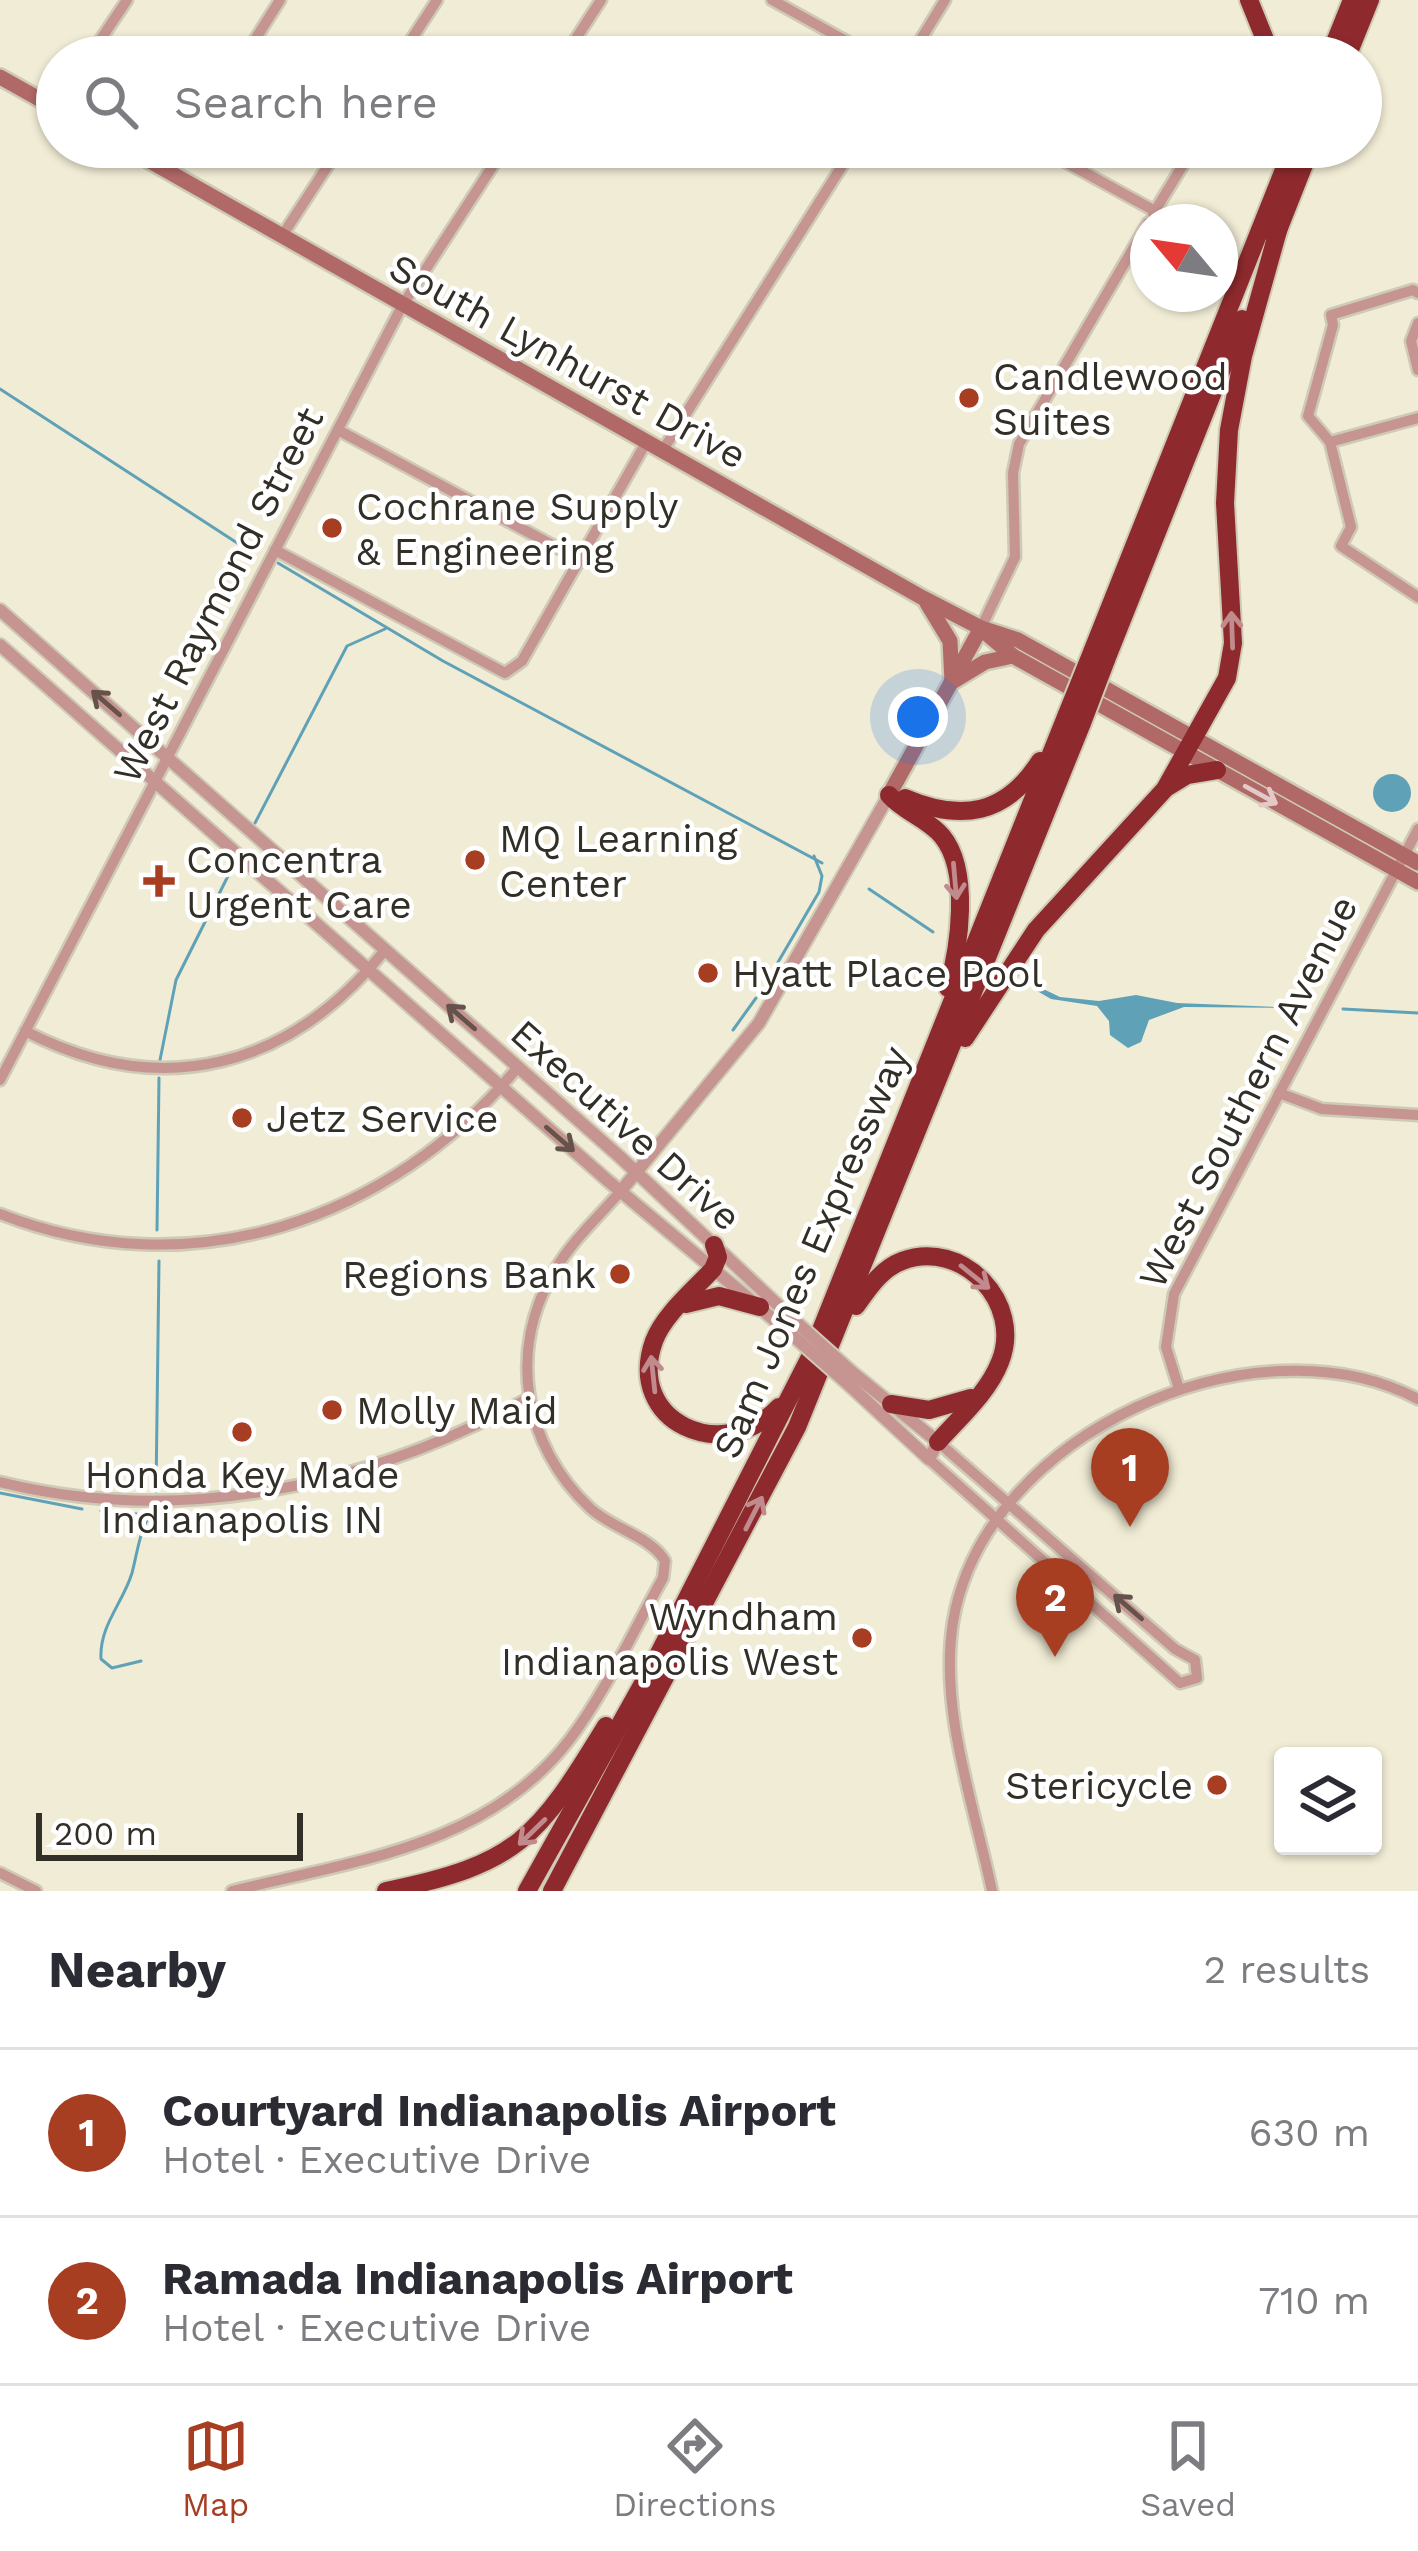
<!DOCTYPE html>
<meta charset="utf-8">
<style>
:root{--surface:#fff;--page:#f7f7f7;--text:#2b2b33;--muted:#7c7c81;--line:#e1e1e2;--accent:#a73e22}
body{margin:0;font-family:"Work Sans",sans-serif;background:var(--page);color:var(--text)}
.controls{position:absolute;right:36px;bottom:36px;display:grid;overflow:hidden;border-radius:12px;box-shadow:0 3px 9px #0004}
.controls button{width:108px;height:108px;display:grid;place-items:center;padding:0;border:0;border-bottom:3px solid var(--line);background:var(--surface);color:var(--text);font:60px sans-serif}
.compass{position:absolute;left:1130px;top:204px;width:108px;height:108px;border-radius:50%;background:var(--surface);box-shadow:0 3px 9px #0004;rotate:299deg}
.scale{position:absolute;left:36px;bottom:30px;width:267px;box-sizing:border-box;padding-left:12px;border:6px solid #312f26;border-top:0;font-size:33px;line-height:42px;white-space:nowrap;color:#312f26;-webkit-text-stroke:9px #fff;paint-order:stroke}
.you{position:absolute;left:918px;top:717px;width:42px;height:42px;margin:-30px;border:9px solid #fff;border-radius:50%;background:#1a73e8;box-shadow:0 0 0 18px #1a73e833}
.badge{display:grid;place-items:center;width:78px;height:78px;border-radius:50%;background:var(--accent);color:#fff;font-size:39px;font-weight:700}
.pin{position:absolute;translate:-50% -99px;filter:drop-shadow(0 3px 6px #0008)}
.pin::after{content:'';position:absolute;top:63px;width:42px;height:36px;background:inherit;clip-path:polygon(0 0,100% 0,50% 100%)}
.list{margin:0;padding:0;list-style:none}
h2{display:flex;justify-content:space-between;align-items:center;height:156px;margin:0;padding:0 48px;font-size:51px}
h2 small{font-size:39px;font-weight:400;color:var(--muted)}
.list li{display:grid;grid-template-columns:78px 1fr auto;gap:36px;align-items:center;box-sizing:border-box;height:168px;padding:0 48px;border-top:3px solid var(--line)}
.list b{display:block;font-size:45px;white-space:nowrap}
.list p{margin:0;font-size:39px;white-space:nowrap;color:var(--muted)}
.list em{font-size:39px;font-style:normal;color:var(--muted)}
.icon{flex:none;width:66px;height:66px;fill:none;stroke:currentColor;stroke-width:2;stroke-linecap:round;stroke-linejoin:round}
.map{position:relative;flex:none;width:1418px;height:1891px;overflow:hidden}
.search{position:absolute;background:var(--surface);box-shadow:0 3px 9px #0004;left:36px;right:36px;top:36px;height:132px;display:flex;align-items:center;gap:30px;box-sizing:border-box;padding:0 42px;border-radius:66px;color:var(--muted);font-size:45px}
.sheet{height:492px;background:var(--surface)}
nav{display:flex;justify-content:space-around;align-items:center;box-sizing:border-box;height:168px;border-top:3px solid var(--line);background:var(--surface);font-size:33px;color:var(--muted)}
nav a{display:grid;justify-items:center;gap:6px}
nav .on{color:var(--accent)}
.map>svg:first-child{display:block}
.water{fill:#5fa2b7}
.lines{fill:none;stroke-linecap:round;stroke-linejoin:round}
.stream{stroke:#5fa2b7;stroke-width:3}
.minor-casing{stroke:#cecab6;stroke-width:15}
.tertiary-casing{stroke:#cecab6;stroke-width:16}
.secondary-casing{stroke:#cecab6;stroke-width:20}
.motorway-casing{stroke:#cecab6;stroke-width:22}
.minor{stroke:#c69591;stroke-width:10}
.tertiary{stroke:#c69591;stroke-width:12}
.secondary{stroke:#b06966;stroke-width:15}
.motorway{stroke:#8e2a2d;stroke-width:18}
.tertiary-bridge-casing{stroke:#cecab6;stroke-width:16;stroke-linecap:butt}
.motorway-bridge-casing{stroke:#cecab6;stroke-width:22;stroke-linecap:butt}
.tertiary-bridge{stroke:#c69591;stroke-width:12}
.motorway-bridge{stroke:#8e2a2d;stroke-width:18}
.oneway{stroke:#c18a8c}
.oneway2{stroke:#65534b}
.oneway3{stroke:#e3cac9}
.poi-dot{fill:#a73e22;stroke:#fff;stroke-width:4.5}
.labels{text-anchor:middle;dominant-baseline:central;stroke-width:9;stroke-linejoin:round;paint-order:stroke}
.street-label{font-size:39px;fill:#312f26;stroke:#fff}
.poi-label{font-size:39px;fill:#312f26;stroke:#fff;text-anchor:start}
</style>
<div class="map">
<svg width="1418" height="1891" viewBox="0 0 1418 1891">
<rect width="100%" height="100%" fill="#f1ecd5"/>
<g class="water">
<circle cx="1392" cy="793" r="19"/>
<polygon points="1035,985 1060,997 1099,1001 1136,995 1177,1003 1304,1008 1184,1007 1149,1020 1141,1042 1128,1048 1110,1035 1109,1021 1097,1006 1051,999 1032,988"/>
</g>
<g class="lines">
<g class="stream">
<polyline points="0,389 248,550"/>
<polyline points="278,563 443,661 822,863"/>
<polyline points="255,823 347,646 385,629"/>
<polyline points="869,889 933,932"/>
<polyline points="767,981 819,892 822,876 814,856"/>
<polyline points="1343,1009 1418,1013"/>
<polyline points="733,1030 756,998"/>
<polyline points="160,1060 176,980 234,864"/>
<polyline points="157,1230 159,1078"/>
<polyline points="156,1492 159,1261"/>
<polyline points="0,1493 82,1509"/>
<polyline points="101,1511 147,1515"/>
<path d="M141 1661 112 1668 101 1659C99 1626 123 1603 132 1573 138 1550 139 1532 152 1511"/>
</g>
<g class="minor-casing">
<g id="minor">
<polyline points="772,0 875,57"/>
<polyline points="89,57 127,0"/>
<polyline points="244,57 280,0"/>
<polyline points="400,57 437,0"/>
<polyline points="564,57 601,0"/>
<polyline points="910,57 945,0"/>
<polyline points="1038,147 1155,211"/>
<polyline points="170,172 186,147"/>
<polyline points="1153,214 1194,147"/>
<polyline points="282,236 340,147"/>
<polyline points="1418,293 1413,290 1331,315 1333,325 1308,416 1330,442 1351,527 1341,546 1418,597"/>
<polyline points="1418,323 1411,341 1418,370"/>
<polyline points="338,430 582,561"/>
<polyline points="1330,442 1418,418"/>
<polyline points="663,450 854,147"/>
<polyline points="275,550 505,673 522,661 647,441"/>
<polyline points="981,628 1015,557 1013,473 1019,444 1148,223"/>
<path d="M25 1031C162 1102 290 1068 385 950"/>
<polyline points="0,1080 402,306 505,147"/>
<polyline points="1279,1093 1322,1109 1418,1115"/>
<path d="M0 1214C191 1289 390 1221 518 1067"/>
<polyline points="1179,1389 1166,1347 1174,1294 1418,829"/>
<polyline points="929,1459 1180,1683 1197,1678 1195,1660 1175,1649 938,1442"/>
<path d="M0 1482C182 1527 365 1487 527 1399"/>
<polyline points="0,1873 36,1891"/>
<path d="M232 1891C354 1861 489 1846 570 1739 607 1690 633 1631 663 1578L665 1561C652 1537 611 1528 590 1508 523 1445 507 1350 555 1270 572 1241 598 1217 620 1192"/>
<path d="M992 1891C974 1805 939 1709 953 1622 984 1433 1255 1313 1418 1399"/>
</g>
</g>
<g class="tertiary-casing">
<g id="tertiary">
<polyline points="0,610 620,1157 796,1322"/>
<polyline points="0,645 607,1180 791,1334"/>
<polyline points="620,1192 759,1023 889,795"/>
<polyline points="848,1384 929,1459 938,1442 853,1373"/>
</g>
</g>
<g class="secondary-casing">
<g id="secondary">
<polyline points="0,77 57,109"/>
<polyline points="125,147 923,598 981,628 1018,640 1418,863"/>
<polyline points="927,603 950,641 952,682 985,662 1013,656"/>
<polyline points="987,634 1013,656 1418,882"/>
<polyline points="889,795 981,628"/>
</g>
</g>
<g class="motorway-casing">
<g id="motorway">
<polyline points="1249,0 1272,57"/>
<polyline points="1329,57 1352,0"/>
<polyline points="1347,57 1370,0"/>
<polyline points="1275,238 1311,147"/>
<polyline points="1092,652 1293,147"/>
<polyline points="1106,660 1242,319"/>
<polyline points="1169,786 1187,775 1217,770"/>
<path d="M889 795C904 812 928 819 942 836 971 871 959 948 948 988"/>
<path d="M905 798C961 822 1006 815 1040 761"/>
<polyline points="965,1038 1036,930 1165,789 1227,678 1233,643 1225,503 1229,430 1243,356 1279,227"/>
<path d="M714 1245 718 1257 713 1269C695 1289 664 1314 654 1341 625 1422 723 1466 779 1407"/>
<polyline points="686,1304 719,1296 760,1307"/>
<path d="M856 1306C869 1288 881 1269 902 1261 962 1238 1024 1303 1000 1362 988 1393 959 1418 938 1442"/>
<polyline points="891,1404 929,1410 971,1398"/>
<path d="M386 1891C518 1864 537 1839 606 1726"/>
<polyline points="527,1891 650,1671 811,1355 1067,714"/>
<polyline points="552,1891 797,1427 1082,723"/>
</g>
</g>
<use href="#minor" class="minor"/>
<use href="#tertiary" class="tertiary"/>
<use href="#secondary" class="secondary"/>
<use href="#motorway" class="motorway"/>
<g class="tertiary-bridge-casing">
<g id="tertiary-bridge">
<polyline points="796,1322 853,1373"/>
<polyline points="791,1334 848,1384"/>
</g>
</g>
<g class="motorway-bridge-casing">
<g id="motorway-bridge">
<polyline points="1067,714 1092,652"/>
<polyline points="1082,723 1106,660"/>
</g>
</g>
<use href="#tertiary-bridge" class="tertiary-bridge"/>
<use href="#motorway-bridge" class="motorway-bridge"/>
</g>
<defs><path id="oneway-shaft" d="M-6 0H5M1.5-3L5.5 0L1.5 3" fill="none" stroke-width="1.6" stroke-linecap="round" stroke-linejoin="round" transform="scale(3)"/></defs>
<g class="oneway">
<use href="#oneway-shaft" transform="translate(1232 630) rotate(-92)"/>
<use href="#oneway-shaft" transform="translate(955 881) rotate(85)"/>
<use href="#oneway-shaft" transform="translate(975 1277) rotate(39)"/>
<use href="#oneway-shaft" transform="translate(653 1374) rotate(-96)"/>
<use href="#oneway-shaft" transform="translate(754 1513) rotate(-63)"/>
<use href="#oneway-shaft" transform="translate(532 1832) rotate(136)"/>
</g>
<g class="oneway2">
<use href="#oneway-shaft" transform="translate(106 703) rotate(-139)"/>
<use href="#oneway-shaft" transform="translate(461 1017) rotate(-139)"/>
<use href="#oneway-shaft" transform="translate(560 1139) rotate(41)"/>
<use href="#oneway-shaft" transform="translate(1128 1607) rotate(-139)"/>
</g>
<use class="oneway3" href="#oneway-shaft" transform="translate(1261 795) rotate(29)"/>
<g class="poi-dot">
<circle cx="969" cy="398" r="12"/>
<circle cx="332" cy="528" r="12"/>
<circle cx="475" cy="860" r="12"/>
<path d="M153 863h12v12h12v12h-12v12h-12v-12h-12v-12h12z"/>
<circle cx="708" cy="973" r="12"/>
<circle cx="242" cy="1118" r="12"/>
<circle cx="620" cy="1274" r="12"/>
<circle cx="332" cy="1410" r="12"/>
<circle cx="242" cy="1432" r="12"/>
<circle cx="862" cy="1638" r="12"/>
<circle cx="1217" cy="1785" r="12"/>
</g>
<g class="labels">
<g class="street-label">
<text transform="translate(568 361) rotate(29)">South Lynhurst Drive</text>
<text transform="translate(218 595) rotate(-63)">West Raymond Street</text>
<text transform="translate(1248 1092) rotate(-63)">West Southern Avenue</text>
<text transform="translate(626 1125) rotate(42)">Executive Drive</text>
<text transform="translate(811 1252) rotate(-67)">Sam Jones Expressway</text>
</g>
<g class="poi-label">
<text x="993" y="376">Candlewood<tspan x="993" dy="45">Suites</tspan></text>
<text x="356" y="506">Cochrane Supply<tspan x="356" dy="45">&amp; Engineering</tspan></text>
<text x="499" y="838">MQ Learning<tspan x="499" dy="45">Center</tspan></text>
<text x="186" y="859">Concentra<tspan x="186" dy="45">Urgent Care</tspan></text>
<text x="732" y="973">Hyatt Place Pool</text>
<text x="266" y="1118">Jetz Service</text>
<text x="596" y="1274" text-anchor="end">Regions Bank</text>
<text x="356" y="1410">Molly Maid</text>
<text x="242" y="1474" text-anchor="middle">Honda Key Made<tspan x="242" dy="45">Indianapolis IN</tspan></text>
<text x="838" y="1616" text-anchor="end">Wyndham<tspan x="838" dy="45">Indianapolis West</tspan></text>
<text x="1193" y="1785" text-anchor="end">Stericycle</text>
</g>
</g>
</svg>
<div class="controls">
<button><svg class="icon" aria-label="layers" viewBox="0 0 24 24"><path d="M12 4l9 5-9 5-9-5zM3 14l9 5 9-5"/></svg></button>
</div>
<svg class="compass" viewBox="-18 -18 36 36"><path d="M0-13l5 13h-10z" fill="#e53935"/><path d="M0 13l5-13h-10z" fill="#7c7c81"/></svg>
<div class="scale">200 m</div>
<div class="you"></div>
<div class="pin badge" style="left:1130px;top:1527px">1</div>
<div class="pin badge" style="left:1055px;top:1657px">2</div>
<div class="search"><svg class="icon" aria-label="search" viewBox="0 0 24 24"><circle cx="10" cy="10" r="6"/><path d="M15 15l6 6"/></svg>Search here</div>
</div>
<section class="sheet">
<h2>Nearby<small>2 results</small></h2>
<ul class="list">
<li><span class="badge">1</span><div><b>Courtyard Indianapolis Airport</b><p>Hotel · Executive Drive</p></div><em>630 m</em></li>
<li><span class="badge">2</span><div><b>Ramada Indianapolis Airport</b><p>Hotel · Executive Drive</p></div><em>710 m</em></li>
</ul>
</section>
<nav>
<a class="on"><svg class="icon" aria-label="map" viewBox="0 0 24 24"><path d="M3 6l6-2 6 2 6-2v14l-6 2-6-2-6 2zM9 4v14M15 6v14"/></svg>Map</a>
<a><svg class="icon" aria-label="directions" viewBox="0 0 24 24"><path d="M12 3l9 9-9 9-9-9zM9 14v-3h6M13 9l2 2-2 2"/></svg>Directions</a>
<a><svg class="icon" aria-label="saved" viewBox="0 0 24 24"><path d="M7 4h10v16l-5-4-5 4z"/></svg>Saved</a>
</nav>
